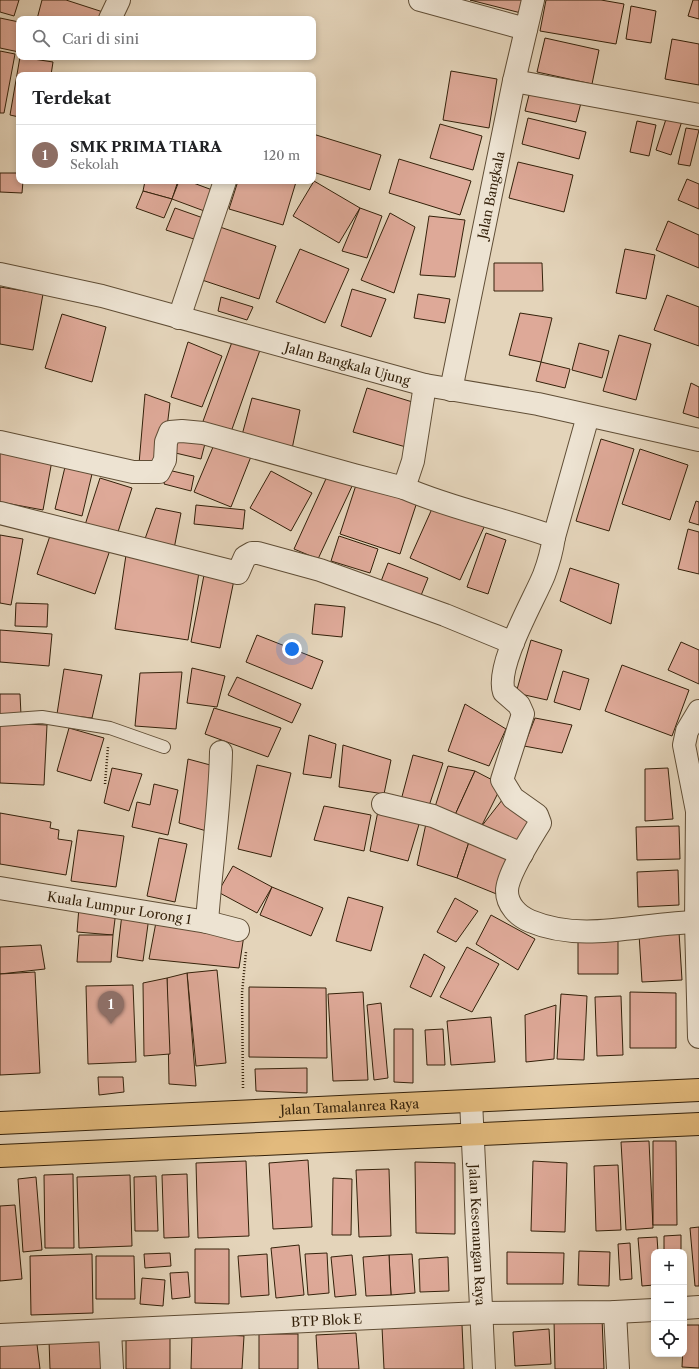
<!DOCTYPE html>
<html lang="id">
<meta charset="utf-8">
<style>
:root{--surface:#fff;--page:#f6f6f6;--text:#202124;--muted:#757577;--line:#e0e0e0;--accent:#0f766e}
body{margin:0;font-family:"Libre Caslon Text",serif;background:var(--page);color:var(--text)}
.controls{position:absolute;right:12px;bottom:12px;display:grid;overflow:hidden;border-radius:8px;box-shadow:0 2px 6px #0003}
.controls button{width:36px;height:36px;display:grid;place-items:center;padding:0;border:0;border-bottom:1px solid var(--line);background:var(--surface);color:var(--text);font:20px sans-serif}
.you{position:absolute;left:292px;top:649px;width:14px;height:14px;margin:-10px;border:3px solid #fff;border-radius:50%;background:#1a73e8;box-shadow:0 0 0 6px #1a73e833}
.badge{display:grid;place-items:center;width:26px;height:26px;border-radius:50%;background:var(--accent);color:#fff;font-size:13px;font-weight:700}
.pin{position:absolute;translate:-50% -33px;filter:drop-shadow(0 1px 2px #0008)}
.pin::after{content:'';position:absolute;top:21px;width:14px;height:12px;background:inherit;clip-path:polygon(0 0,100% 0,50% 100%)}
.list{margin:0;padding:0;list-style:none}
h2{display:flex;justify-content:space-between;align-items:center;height:52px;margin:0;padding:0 16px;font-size:17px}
h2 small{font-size:13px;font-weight:400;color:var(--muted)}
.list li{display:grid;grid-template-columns:26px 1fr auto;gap:12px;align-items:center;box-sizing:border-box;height:60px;padding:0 16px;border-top:1px solid var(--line)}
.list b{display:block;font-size:15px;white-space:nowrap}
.list p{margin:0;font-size:13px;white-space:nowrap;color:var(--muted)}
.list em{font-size:13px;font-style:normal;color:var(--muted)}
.icon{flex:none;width:22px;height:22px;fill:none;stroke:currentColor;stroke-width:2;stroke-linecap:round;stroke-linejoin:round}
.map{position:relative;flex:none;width:699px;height:1369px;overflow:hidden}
.search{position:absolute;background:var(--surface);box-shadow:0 2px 6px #0003;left:16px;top:16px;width:300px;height:44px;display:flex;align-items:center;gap:10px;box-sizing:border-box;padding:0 14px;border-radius:8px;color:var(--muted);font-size:15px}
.panel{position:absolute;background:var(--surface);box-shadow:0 2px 6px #0003;left:16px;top:72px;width:300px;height:112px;border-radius:8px}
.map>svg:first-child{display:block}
.building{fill:#dea998;stroke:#34210a}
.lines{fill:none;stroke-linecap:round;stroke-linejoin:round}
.lane-casing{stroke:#604e36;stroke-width:14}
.street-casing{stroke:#604e36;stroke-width:24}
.primary-casing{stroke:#34210a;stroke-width:24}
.path{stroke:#34210a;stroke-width:2.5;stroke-dasharray:1 2;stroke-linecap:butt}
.lane{stroke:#ede3d2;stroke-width:12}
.street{stroke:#ede3d2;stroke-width:22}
.primary{stroke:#e2ba7d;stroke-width:22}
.labels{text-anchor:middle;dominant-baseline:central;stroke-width:3.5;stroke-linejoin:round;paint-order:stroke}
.street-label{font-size:13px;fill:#34210a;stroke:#ede3d2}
</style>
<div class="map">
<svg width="699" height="1369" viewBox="0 0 699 1369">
<rect width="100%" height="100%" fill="#e4d4ba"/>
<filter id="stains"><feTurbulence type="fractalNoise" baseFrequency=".005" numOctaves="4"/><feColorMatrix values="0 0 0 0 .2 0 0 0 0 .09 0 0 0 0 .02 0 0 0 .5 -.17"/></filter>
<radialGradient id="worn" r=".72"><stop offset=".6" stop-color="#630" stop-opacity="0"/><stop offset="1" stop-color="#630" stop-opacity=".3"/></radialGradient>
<g class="building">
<polygon points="0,0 19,0 14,16 0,12"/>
<polygon points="42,0 66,0 103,12 101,19 37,19"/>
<polygon points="470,0 528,0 521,13"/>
<polygon points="546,0 601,0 624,4 616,44 540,31"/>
<polygon points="693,0 699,0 699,19 688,16"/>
<polygon points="631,6 656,11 651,43 626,39"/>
<polygon points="0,18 19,22 19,52 0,48"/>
<polygon points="545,38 599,50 592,84 537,72"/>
<polygon points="672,39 699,44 699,85 665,79"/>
<polygon points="0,51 15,54 4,113 0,113"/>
<polygon points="20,57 53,62 51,75 19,75 19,117 10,115"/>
<polygon points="451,71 497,79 489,128 443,120"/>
<polygon points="531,87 582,99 576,122 525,111"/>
<polygon points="667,116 682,121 671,155 656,150"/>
<polygon points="528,118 586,132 579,159 522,144"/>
<polygon points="637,121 656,125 649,156 630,152"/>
<polygon points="440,124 482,136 473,170 430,158"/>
<polygon points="686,128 699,130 690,166 678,164"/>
<polygon points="313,134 381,155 370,190 313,172"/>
<polygon points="399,159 471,181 460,215 389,193"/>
<polygon points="518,162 573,175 564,212 509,198"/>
<polygon points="0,173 19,173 19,181 23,181 22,193 0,192"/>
<polygon points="687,179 699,184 699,209 678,200"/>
<polygon points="145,181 178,181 172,199 143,191"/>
<polygon points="179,181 188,181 215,191 207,212 172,199"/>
<polygon points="238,181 296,182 283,225 229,209"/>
<polygon points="314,181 360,208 339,243 293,216"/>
<polygon points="143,191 172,199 164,218 136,208"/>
<polygon points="175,208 206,219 200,241 166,230"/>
<polygon points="360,208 382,216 367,258 342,251"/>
<polygon points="390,213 415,227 394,293 361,280"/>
<polygon points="429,216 465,220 455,277 420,275"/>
<polygon points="668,221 699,235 699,268 656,250"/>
<polygon points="214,225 276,246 259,299 196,278"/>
<polygon points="300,249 349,269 325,323 276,302"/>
<polygon points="625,249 655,255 646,299 616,293"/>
<polygon points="494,263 542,263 543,291 494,291"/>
<polygon points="0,287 43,294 33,350 0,344"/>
<polygon points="352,289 386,299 371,337 341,326"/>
<polygon points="418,294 450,299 445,323 414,318"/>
<polygon points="667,295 699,307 699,346 654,330"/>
<polygon points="221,297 253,307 247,320 218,311"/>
<polygon points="520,313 552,318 541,362 509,355"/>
<polygon points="62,314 106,327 92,382 45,368"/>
<polygon points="619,335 651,344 636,400 603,391"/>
<polygon points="188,342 222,356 202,407 171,397"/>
<polygon points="232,342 260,350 231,432 202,424"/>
<polygon points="579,343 609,351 602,378 572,370"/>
<polygon points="541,362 570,369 565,388 536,381"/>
<polygon points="691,383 699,387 699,418 683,413"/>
<polygon points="367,388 419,404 406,447 353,432"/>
<polygon points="145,394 170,403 162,468 139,464"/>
<polygon points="252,398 300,410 292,449 242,435"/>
<polygon points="172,428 207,436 201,459 167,451"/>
<polygon points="601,439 634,449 609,531 576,521"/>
<polygon points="216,440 252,454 231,507 194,492"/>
<polygon points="0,446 53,455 43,510 0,502"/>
<polygon points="640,449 688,465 670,520 622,504"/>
<polygon points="65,467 92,474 82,516 55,509"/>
<polygon points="168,470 194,476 191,491 164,484"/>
<polygon points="330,470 354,482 318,559 294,549"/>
<polygon points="271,471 312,493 291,531 250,508"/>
<polygon points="100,478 132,488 117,535 85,525"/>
<polygon points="357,482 417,502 400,554 340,534"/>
<polygon points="696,501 699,502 699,525 689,522"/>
<polygon points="435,502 485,525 460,580 410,558"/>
<polygon points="196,505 245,510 243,529 194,524"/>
<polygon points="156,508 181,513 173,554 141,550"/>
<polygon points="53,527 111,547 95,594 37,574"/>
<polygon points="688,529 699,532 699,574 678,569"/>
<polygon points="486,533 506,540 488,594 467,587"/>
<polygon points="0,535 23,539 11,605 0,603"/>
<polygon points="339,536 378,549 370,573 331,561"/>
<polygon points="126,555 200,566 188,640 115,629"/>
<polygon points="388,563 428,578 420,598 380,584"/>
<polygon points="570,568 619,584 611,624 560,601"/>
<polygon points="204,575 234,580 220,648 191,642"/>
<polygon points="16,603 48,604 47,627 15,626"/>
<polygon points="315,604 345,607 342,637 312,634"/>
<polygon points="0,630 52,634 49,666 0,662"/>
<polygon points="257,635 323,661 312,689 246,662"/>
<polygon points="531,640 562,650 547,700 516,693"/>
<polygon points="681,642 699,650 699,684 668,670"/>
<polygon points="622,665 689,690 672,736 605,711"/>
<polygon points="192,668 225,676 217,707 187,703"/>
<polygon points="64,669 102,675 92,718 57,714"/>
<polygon points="563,671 589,679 580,710 554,702"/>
<polygon points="182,672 176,729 135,726 140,673"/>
<polygon points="237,677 301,704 292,723 228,695"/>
<polygon points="0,694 20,694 21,715 0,714"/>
<polygon points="465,704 506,729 489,766 448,751"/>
<polygon points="214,708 281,728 268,757 205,734"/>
<polygon points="535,718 572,725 562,753 524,746"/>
<polygon points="0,723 47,725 44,785 0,783"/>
<polygon points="69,728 104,738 91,781 57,771"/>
<polygon points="309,735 336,744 331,778 303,774"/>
<polygon points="343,745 391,760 384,794 339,787"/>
<polygon points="413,755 443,763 428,809 400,804"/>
<polygon points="188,759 214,766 210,832 179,823"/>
<polygon points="257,765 291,773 271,857 238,849"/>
<polygon points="448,766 475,771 455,815 434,810"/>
<polygon points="112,768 142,774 129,811 104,803"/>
<polygon points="668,768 673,819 645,821 645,769"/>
<polygon points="475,771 502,785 481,827 455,815"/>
<polygon points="154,784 178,790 168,835 132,827 137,802 150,805"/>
<polygon points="506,795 534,816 518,841 481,827"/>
<polygon points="324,806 371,815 364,851 314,840"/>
<polygon points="378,811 420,821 408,861 370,851"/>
<polygon points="0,813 51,822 50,828 59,830 58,839 72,841 66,875 0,864"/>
<polygon points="427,819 471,836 457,878 417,865"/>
<polygon points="679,826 680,859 637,860 636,827"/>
<polygon points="78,830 124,836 116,887 71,881"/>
<polygon points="471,836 515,853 499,895 457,878"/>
<polygon points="159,838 187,844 175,902 147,896"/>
<polygon points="233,866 272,887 257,913 218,892"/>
<polygon points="678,870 679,905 638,907 637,872"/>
<polygon points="272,887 323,908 311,936 260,915"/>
<polygon points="348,897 383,907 371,951 336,941"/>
<polygon points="455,898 478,911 456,942 437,932"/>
<polygon points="79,907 116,911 113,935 77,932"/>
<polygon points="122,914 149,917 143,961 117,957"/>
<polygon points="491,915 535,939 518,970 476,944"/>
<polygon points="157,917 244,935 239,968 149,959"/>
<polygon points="679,932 682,980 642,982 639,934"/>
<polygon points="79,935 113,935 111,962 77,962"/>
<polygon points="618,938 618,974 578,974 578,939"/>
<polygon points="41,945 45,969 0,974 0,947"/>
<polygon points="467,947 499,964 472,1012 440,997"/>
<polygon points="424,954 445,967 431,997 410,987"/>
<polygon points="217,970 226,1063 196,1066 187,973"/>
<polygon points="35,972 40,1073 0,1075 0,974"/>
<polygon points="187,973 196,1086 169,1084 167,978"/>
<polygon points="167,978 170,1054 144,1056 143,983"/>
<polygon points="133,985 136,1062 88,1064 86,986"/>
<polygon points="249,987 326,988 327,1058 249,1057"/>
<polygon points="363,992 368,1080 333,1081 328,994"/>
<polygon points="630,992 676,993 676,1048 630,1048"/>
<polygon points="561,994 587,996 584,1060 557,1059"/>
<polygon points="621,996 623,1055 597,1056 595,997"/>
<polygon points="381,1003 388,1078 374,1080 367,1005"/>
<polygon points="556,1005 554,1059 526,1062 525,1015"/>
<polygon points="491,1017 495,1062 451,1065 447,1021"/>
<polygon points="394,1029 413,1029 413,1083 394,1082"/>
<polygon points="443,1029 445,1065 427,1065 425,1030"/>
<polygon points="307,1068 307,1093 256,1091 255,1069"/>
<polygon points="98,1077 123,1077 124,1092 99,1095"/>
<polygon points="649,1141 653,1228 626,1230 621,1142"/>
<polygon points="653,1141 676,1141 677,1225 653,1225"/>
<polygon points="308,1160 312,1227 273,1229 269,1163"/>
<polygon points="246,1161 249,1236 198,1238 196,1163"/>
<polygon points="533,1161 567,1163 565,1232 531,1231"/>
<polygon points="415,1162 455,1163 455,1234 416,1233"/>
<polygon points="618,1165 621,1230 596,1231 594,1166"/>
<polygon points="389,1169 391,1236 359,1237 356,1170"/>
<polygon points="73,1174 74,1248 45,1248 44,1175"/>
<polygon points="187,1174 189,1237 164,1238 162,1175"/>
<polygon points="130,1175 132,1246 79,1248 77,1177"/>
<polygon points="156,1176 158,1231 135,1231 134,1177"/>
<polygon points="36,1177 42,1250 23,1252 18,1179"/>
<polygon points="333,1178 352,1179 351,1235 332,1235"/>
<polygon points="15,1205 22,1279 0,1281 0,1206"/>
<polygon points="699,1227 699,1286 695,1286 690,1228"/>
<polygon points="681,1235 681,1252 664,1252 664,1236"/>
<polygon points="657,1237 658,1252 654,1252 654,1285 642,1286 638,1238"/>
<polygon points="630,1243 632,1279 620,1280 618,1244"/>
<polygon points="299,1245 304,1295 276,1298 271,1248"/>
<polygon points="195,1249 229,1249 229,1304 195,1303"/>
<polygon points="579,1251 610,1252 609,1286 578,1285"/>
<polygon points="507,1252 564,1253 563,1284 507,1284"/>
<polygon points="170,1253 171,1266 145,1268 144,1254"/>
<polygon points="327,1253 329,1293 308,1295 305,1254"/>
<polygon points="92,1254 93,1313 31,1315 30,1256"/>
<polygon points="267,1254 269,1295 241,1297 238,1256"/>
<polygon points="412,1254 415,1293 391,1295 389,1255"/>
<polygon points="352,1255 356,1295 335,1297 331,1257"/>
<polygon points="389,1255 391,1295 366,1296 363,1257"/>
<polygon points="96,1256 134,1256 135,1299 96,1299"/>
<polygon points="448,1257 449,1291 420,1292 419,1259"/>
<polygon points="188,1272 190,1297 172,1299 170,1273"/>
<polygon points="142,1278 165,1280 163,1306 140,1304"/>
<polygon points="602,1318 604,1369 555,1369 554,1320"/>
<polygon points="462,1325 464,1369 384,1369 382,1327"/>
<polygon points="684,1325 699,1325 699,1368 682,1367"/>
<polygon points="549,1329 551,1364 515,1366 513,1332"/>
<polygon points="192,1333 244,1336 242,1369 191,1369"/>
<polygon points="356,1333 359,1369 318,1369 316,1335"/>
<rect x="126" y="1334" width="44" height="35"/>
<rect x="259" y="1334" width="39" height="35"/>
<polygon points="36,1336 40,1369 0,1369 0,1341"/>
<polygon points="100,1338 101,1369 50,1369 49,1340"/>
</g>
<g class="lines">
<g class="lane-casing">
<polyline id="lane" points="0,720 42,717 110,728 164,747"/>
</g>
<g class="street-casing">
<g id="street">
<polyline points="420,0 526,29"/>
<polyline points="110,19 119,0"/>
<polyline points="514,81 699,115"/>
<path id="s1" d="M0 274 102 296 425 385 538 404 699 440"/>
<polyline points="179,318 225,181"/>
<path d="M425 385 413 461 404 488C452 509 505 519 554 537 552 550 549 562 544 575 534 600 495 666 504 692L519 705 523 714 502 780 513 798 537 815 540 823C531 838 507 875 507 891 507 905 518 916 530 921 585 944 643 922 699 922"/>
<path id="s2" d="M451 390 514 81 533 0"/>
<polyline points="0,442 133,472 159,472 165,460 166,442 170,432 182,431 203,433 354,475 404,488"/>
<polyline points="0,513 238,573 245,557 252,553 258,553 320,570 445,615 513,643"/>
<polyline points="554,537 588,416"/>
<polyline points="699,711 687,731 684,745 697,811 696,922 699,1037"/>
<polyline points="383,804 433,816 522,854"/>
<path id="s3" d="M0 888 207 922 238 930"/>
<path d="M207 922C211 865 220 809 221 752"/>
<path id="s4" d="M471 1101 484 1369"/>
<polyline points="684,1308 699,1307"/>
<polyline points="615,1312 618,1369"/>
<polyline points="110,1331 112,1369"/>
<path id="s5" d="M0 1335 481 1313 615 1312 654 1310"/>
</g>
</g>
<g class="primary-casing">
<g id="primary">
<path id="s6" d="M0 1123 699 1090"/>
<polyline points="0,1156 699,1124"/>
</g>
</g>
<g class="path">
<polyline points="105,784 108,747"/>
<polyline points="243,1088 242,993 246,952"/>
</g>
<use href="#lane" class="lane"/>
<use href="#street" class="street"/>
<use href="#primary" class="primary"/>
</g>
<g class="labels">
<g class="street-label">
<text stroke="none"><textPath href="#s2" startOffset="199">Jalan Bangkala</textPath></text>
<text stroke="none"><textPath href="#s1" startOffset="359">Jalan Bangkala Ujung</textPath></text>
<text stroke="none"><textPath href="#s3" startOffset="121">Kuala Lumpur Lorong 1</textPath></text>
<text stroke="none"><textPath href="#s6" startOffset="350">Jalan Tamalanrea Raya</textPath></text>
<text stroke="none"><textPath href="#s4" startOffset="134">Jalan Kesenangan Raya</textPath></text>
<text stroke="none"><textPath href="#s5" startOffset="327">BTP Blok E</textPath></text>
</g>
</g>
<rect width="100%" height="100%" filter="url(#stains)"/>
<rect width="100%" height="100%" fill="url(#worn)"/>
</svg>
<div class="controls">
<button>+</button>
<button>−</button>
<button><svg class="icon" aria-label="locate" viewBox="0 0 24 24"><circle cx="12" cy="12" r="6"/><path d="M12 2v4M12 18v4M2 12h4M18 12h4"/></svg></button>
</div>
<div class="you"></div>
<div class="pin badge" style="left:111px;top:1024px;background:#8d6e63">1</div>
<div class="search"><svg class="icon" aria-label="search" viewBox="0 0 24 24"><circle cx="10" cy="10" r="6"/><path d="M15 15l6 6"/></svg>Cari di sini</div>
<section class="panel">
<h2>Terdekat<small></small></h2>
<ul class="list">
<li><span class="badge" style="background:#8d6e63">1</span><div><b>SMK PRIMA TIARA</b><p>Sekolah</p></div><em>120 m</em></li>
</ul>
</section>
</div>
